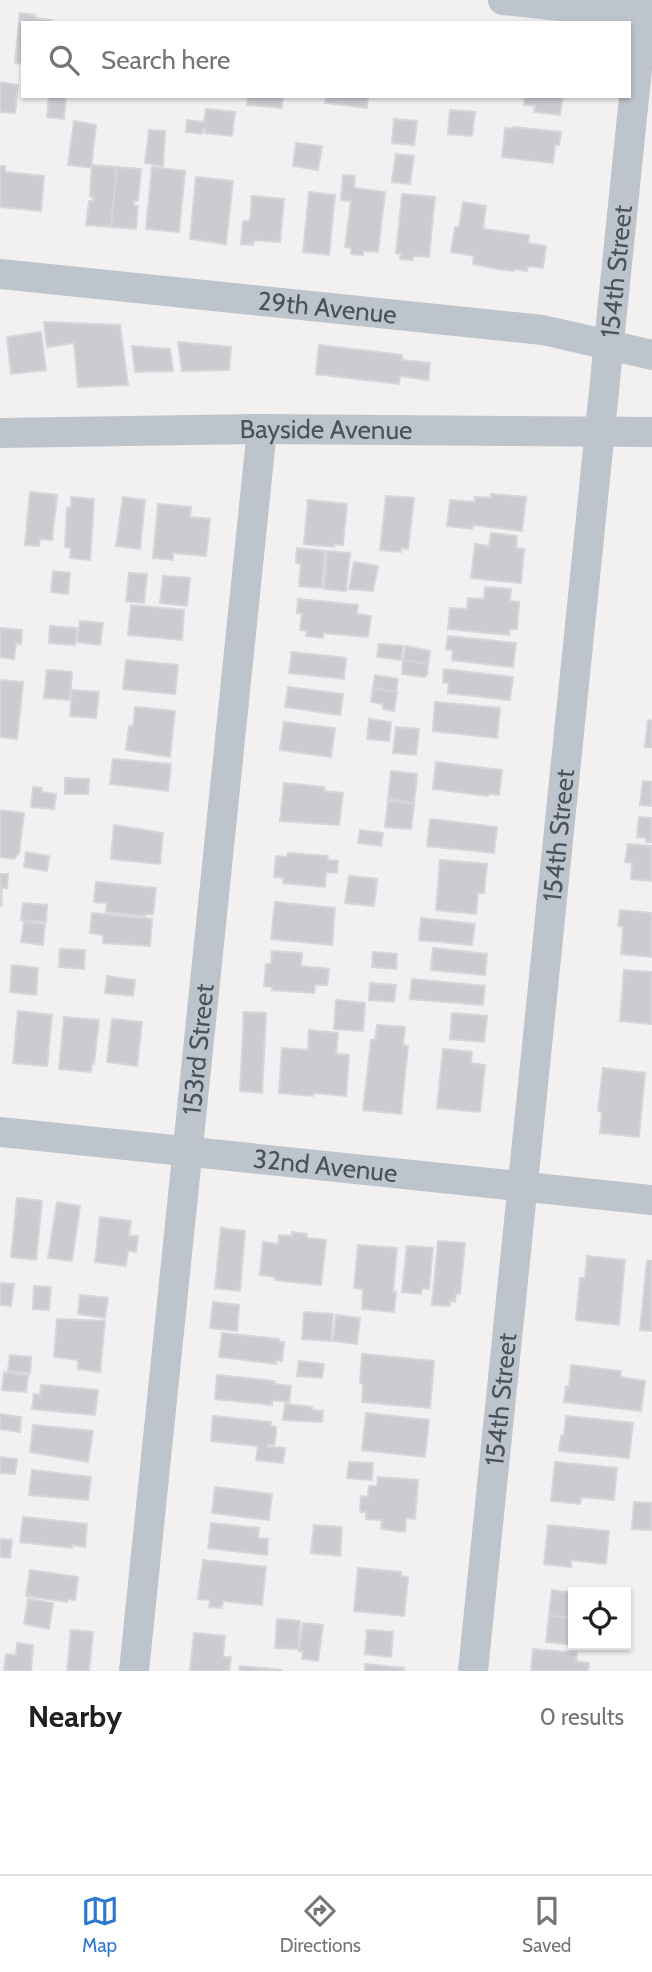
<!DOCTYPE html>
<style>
:root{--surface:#fff;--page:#f2f2f2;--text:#202124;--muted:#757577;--line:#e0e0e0;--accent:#2e79ce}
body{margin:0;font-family:Cabin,sans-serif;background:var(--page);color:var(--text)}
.controls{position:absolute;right:21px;bottom:21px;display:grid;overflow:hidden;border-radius:0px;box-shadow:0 2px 5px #0004}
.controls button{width:63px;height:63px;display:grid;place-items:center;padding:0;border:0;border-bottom:2px solid var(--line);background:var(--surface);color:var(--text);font:35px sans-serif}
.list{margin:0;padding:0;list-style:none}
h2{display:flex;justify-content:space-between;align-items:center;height:91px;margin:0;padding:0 28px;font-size:30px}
h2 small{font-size:23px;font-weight:400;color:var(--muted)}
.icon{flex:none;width:38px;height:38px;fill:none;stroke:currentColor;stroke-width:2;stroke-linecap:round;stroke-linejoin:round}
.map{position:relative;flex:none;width:652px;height:1671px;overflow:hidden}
.search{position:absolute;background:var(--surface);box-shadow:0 2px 5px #0004;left:21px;right:21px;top:21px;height:77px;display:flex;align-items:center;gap:18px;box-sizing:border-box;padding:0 24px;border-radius:0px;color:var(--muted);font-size:26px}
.sheet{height:203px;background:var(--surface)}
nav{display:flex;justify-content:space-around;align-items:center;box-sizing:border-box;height:98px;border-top:2px solid var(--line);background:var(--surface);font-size:19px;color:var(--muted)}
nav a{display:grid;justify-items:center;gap:4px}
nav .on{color:var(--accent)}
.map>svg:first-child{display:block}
.building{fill:#cbccd2;stroke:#d4d6da;stroke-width:2}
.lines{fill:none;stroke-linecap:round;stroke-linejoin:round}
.minor{stroke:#bdc4cb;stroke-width:30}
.labels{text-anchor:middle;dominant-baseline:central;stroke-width:6;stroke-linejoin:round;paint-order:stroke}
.street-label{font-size:26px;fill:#4a535b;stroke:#fff}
</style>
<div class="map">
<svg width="652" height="1671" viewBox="0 0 652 1671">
<rect width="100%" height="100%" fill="#f2f0f0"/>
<g class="building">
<polygon points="20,13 35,15 35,18 52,20 51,23 23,23 23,64 15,63"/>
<polygon points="0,82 18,85 15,113 0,112"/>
<polygon points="49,96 66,96 64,119 47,117"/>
<polygon points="248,96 283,96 282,108 247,105"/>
<polygon points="326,96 368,96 367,108 325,103"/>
<polygon points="527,96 563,96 560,115 534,112 535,106 524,105 525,97"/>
<polygon points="206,109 235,112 232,136 205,133 205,129 203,129 202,134 186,132 187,120 204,122"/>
<polygon points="450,110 475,112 472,136 448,134"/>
<polygon points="394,119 417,121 414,145 392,143"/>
<polygon points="74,121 96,125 91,168 68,165"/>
<polygon points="513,127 561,132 559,145 555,145 553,163 502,157 505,128 513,129"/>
<polygon points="149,130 165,131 163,166 145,163"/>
<polygon points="296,143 322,146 318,170 293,166"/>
<polygon points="396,154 414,156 410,184 392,182"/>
<polygon points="92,165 117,167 111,227 86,225 89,201 93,201 93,197 90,196"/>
<polygon points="0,166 5,166 5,172 44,176 41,211 0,207"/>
<polygon points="117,167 141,169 138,201 134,201 134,206 138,206 136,229 111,227"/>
<polygon points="152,167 185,171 179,232 146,229"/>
<polygon points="343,175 355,176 354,188 385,192 378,252 363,251 363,255 351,254 351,248 345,247 351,201 341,200"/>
<polygon points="196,177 233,181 226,244 190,239"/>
<polygon points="309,192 335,195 329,255 303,252"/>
<polygon points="402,194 435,197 429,257 413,256 413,260 400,259 401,254 396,253"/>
<polygon points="252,196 284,199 280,242 254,240 253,245 241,244 243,221 250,221"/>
<polygon points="463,202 486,206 483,229 529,235 528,243 546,246 543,268 528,266 527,271 515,269 514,271 497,269 473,264 474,256 451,252 455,227 459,227"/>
<polygon points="44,322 120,325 128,385 78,387 74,343 47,347"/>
<polygon points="41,332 46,370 11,374 7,337"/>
<polygon points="178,342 231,347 229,370 182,371"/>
<polygon points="319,345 402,355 402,360 430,363 428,380 400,376 399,384 316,374"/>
<polygon points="132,346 170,349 173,371 135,372"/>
<polygon points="30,492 57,495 52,540 40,539 39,546 25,545"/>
<polygon points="491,494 526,497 522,531 473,525 472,529 447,526 450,500 475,502 475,497 491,498"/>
<polygon points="386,496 414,498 408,549 401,548 401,552 380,550"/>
<polygon points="71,497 94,499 90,560 70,558 71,548 65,547 67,508 71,508"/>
<polygon points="123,497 145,500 140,549 116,546"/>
<polygon points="308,500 347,504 343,545 334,544 334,547 304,544"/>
<polygon points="158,504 191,507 190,517 210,519 206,556 173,553 173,560 153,558"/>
<polygon points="491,533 517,536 516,548 524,549 521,583 471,578 475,544 489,546"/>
<polygon points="297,548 325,551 322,588 299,586 301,564 296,563"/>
<polygon points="327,551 350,553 346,591 324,589"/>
<polygon points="354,562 378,566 373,591 349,589"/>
<polygon points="53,571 70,573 68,594 51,592"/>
<polygon points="129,573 147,574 144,603 126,601"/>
<polygon points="163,576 190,578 187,606 160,603"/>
<polygon points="485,587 511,589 510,601 519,602 517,629 510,629 509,635 448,629 450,608 467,609 468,598 484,599"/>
<polygon points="298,599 358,605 357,614 371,616 368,637 323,633 323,638 306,636 307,631 300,630 302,613 297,613"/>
<polygon points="131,605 184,610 182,640 128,635"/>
<polygon points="80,621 103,623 100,645 77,642"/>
<polygon points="50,626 77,628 75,645 49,643"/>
<polygon points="0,628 22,630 21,644 16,643 14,659 0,657"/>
<polygon points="448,636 516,643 513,667 452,660 453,650 446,649"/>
<polygon points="379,644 403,646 401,660 377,657"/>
<polygon points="406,646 430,651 428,664 403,660"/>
<polygon points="292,652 346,658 344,679 289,673"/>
<polygon points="126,660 178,665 175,694 123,689"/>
<polygon points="403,660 428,664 427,675 424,677 402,674"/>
<polygon points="444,669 513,677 510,700 448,693 449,683 443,683"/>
<polygon points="47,670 72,672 70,700 44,698"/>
<polygon points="375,675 398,679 396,692 373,688"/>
<polygon points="0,680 23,682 17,739 0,737"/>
<polygon points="288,687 343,694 340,715 285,707"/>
<polygon points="373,688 397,692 394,711 383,709 383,704 371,702"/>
<polygon points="72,690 99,692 96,718 70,716"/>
<polygon points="435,702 500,708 497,738 433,731"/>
<polygon points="135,707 175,711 170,757 126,750 129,726 133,726"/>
<polygon points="369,719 391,722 389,741 367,739"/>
<polygon points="648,720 652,721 652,747 645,747"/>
<polygon points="284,722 335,728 331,757 280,750"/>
<polygon points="396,727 419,729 416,755 393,753"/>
<polygon points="113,759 171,764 168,791 110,784"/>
<polygon points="436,762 502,770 499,795 489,794 488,796 433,789"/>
<polygon points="391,771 417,774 414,803 388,799"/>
<polygon points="65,778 89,779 88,794 65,794"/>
<polygon points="643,781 652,782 652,806 640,805"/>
<polygon points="284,783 324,787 324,791 343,793 339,825 280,821"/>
<polygon points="33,787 42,788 42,792 56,794 54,809 31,807"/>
<polygon points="388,801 414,804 411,829 385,827"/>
<polygon points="0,810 24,813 19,853 14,859 0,857"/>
<polygon points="639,817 652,818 652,842 646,842 646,838 637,837"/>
<polygon points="430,819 497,827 494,853 427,846"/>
<polygon points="114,825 163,833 160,864 111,859"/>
<polygon points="360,830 383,833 381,846 358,843"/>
<polygon points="628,844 652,846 652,881 631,879 632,863 625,862"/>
<polygon points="26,852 49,856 47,871 24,867"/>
<polygon points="288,853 328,856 327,860 338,861 337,873 326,872 325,887 283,883 284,878 274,877 276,856 287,857"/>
<polygon points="440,860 487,864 484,893 478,893 476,914 436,910"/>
<polygon points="0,874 8,874 7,888 2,888 1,907"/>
<polygon points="349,876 377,879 374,906 345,903"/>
<polygon points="96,882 156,888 153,914 145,914 145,916 106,912 107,903 94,902"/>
<polygon points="275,902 335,908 332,945 271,939"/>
<polygon points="23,903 47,905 46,922 21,920"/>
<polygon points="620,910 652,913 652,957 621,954 623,927 618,926"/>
<polygon points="92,913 152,919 150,946 103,943 103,935 90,933"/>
<polygon points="421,918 475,924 472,945 419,940"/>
<polygon points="24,922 45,924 43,945 21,942"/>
<polygon points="433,948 487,954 485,975 431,970"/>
<polygon points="60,949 85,950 84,969 59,967"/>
<polygon points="272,951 302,953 301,966 329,969 327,985 315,985 314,993 272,990 273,987 264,986 266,964 271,964"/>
<polygon points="373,952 397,954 396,969 372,967"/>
<polygon points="12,965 38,968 36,995 10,992"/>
<polygon points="624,970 652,972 652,1024 620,1021"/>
<polygon points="107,976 135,980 133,996 105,993"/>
<polygon points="412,979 485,986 483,1005 410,999"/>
<polygon points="370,983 396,985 394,1002 369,1000"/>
<polygon points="336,1000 365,1003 363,1031 334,1029"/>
<polygon points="18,1011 52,1015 47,1066 13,1063"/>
<polygon points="244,1012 266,1013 262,1093 240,1091"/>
<polygon points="452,1013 487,1016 484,1042 450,1039"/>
<polygon points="64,1017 99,1020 94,1064 92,1064 91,1072 59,1069"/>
<polygon points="112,1019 142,1022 137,1066 107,1062"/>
<polygon points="377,1025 405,1027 403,1045 408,1046 401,1114 363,1110 371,1040 375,1040"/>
<polygon points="309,1030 338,1033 336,1054 349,1055 346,1096 314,1093 313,1096 279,1093 282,1048 308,1050"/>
<polygon points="443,1049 472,1052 471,1063 485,1065 480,1112 437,1108"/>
<polygon points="603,1068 645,1073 639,1137 600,1133 602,1112 598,1111"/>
<polygon points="17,1198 42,1201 36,1260 11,1257"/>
<polygon points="57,1202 80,1206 72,1261 48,1258"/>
<polygon points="100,1217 131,1221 129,1236 138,1236 136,1252 128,1251 126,1266 95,1262"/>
<polygon points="221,1228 245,1231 240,1291 215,1288"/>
<polygon points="292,1232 307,1234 307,1238 326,1240 321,1285 275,1280 275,1277 260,1275 263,1242 278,1244 279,1235 292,1236"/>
<polygon points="438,1241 465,1243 460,1294 456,1293 455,1302 450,1301 450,1306 432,1305"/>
<polygon points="358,1245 397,1248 393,1292 396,1292 394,1312 362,1309 363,1289 354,1288"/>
<polygon points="407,1246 433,1248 429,1289 422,1288 421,1294 402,1292"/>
<polygon points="587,1256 625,1260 619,1325 576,1320 580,1278 585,1278"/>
<polygon points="647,1261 652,1261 652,1331 640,1330"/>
<polygon points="0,1283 14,1284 11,1306 0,1305"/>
<polygon points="34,1286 51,1287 49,1310 33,1309"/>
<polygon points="80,1295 108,1298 105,1318 78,1314"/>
<polygon points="213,1302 239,1305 237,1331 210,1328"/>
<polygon points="304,1312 333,1314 331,1341 302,1339"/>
<polygon points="336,1315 360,1318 357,1344 333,1341"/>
<polygon points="57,1319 105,1321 100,1372 78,1369 78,1360 54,1357"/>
<polygon points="222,1333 279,1339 279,1342 284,1342 282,1361 277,1360 276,1364 219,1357"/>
<polygon points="362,1354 434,1361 430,1408 362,1402 363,1384 360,1383"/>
<polygon points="10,1355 31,1357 30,1373 8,1371"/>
<polygon points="299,1361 324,1364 322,1378 297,1376"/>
<polygon points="571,1365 621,1371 620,1377 645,1381 641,1411 564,1402 566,1386 569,1387"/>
<polygon points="4,1372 28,1375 26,1392 2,1390"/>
<polygon points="217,1375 275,1381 274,1384 291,1386 289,1402 272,1400 272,1405 215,1399"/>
<polygon points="41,1385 98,1390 95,1415 32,1409 34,1394 40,1395"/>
<polygon points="285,1404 312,1407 312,1410 323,1411 322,1422 283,1420"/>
<polygon points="366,1413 429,1420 425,1457 362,1450"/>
<polygon points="0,1414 21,1417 20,1432 0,1429"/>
<polygon points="213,1416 271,1422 270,1426 276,1427 276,1435 274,1445 268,1444 268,1447 285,1448 283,1463 256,1460 258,1446 211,1441"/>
<polygon points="566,1416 633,1423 629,1458 559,1451 561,1436 564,1436"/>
<polygon points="33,1425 93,1431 88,1462 30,1452"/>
<polygon points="0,1457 17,1459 15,1474 0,1473"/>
<polygon points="349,1462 373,1463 372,1480 347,1478"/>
<polygon points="555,1462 617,1468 614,1500 581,1497 580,1504 551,1501"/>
<polygon points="32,1470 91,1477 88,1500 29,1495"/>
<polygon points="378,1477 418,1480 415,1519 406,1518 405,1532 381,1529 382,1520 366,1519 366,1512 360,1512 361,1496 368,1497 369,1486 377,1486"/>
<polygon points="215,1487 272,1494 269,1520 212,1513"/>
<polygon points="634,1502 652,1503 652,1530 632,1529"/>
<polygon points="23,1517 87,1524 85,1547 72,1545 72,1548 20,1542"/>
<polygon points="211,1523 259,1528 258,1538 268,1539 267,1555 208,1548"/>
<polygon points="314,1525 342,1527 340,1556 311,1553"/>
<polygon points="548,1525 609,1531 606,1564 571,1560 571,1567 544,1564"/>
<polygon points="0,1539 12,1540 10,1558 0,1557"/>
<polygon points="203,1560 266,1567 262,1605 223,1601 222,1608 209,1607 210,1600 198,1599"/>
<polygon points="358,1568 401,1572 401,1576 408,1577 404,1616 354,1611"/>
<polygon points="30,1570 78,1577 75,1600 68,1599 67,1602 26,1596"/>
<polygon points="552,1590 573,1593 573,1618 549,1616"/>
<polygon points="28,1599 53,1603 49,1629 24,1624"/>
<polygon points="549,1616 573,1618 573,1645 546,1642"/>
<polygon points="277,1619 300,1621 298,1649 275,1648"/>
<polygon points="303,1623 323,1625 318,1661 302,1659 303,1651 299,1651"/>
<polygon points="71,1630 93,1632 89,1671 67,1671"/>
<polygon points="367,1630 393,1632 391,1657 365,1654"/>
<polygon points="194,1633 225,1636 223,1657 231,1657 229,1671 190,1671"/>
<polygon points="17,1643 33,1645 31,1671 4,1671 6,1654 16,1655"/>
<polygon points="533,1649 577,1653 576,1661 589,1663 588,1671 531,1671"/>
<polygon points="365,1664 404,1668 404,1671 365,1671"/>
<polygon points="240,1666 281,1670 281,1671 239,1671"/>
</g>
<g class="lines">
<g class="minor">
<polyline points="503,0 652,16"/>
<path id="s1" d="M0 274 543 330 652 355"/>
<path id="s2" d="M0 433 262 429 652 432"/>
<path id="s3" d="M0 1132 652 1200"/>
<path id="s4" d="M134 1671 262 429"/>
<path id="s5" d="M473 1671 644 0"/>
</g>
</g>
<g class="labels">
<g class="street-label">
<text stroke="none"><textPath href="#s5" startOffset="1407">154th Street</textPath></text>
<text stroke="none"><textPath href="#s1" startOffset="329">29th Avenue</textPath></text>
<text stroke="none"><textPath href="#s2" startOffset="326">Bayside Avenue</textPath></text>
<text stroke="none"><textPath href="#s5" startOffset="840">154th Street</textPath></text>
<text stroke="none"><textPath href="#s4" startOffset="625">153rd Street</textPath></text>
<text stroke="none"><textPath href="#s3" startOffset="327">32nd Avenue</textPath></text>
<text stroke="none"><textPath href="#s5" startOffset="273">154th Street</textPath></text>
</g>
</g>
</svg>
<div class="controls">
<button><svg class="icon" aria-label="locate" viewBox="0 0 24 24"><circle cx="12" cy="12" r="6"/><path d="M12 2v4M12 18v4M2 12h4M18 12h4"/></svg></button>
</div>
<div class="search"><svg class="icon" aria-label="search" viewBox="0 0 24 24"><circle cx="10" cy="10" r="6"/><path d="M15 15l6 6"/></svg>Search here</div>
</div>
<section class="sheet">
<h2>Nearby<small>0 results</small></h2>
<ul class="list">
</ul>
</section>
<nav>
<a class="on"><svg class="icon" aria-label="map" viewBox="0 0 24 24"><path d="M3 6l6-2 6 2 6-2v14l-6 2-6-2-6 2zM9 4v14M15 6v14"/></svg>Map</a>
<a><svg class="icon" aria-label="directions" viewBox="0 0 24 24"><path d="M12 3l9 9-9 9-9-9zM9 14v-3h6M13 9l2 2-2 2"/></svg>Directions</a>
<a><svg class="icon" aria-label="saved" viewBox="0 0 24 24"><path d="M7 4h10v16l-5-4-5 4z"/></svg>Saved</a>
</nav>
